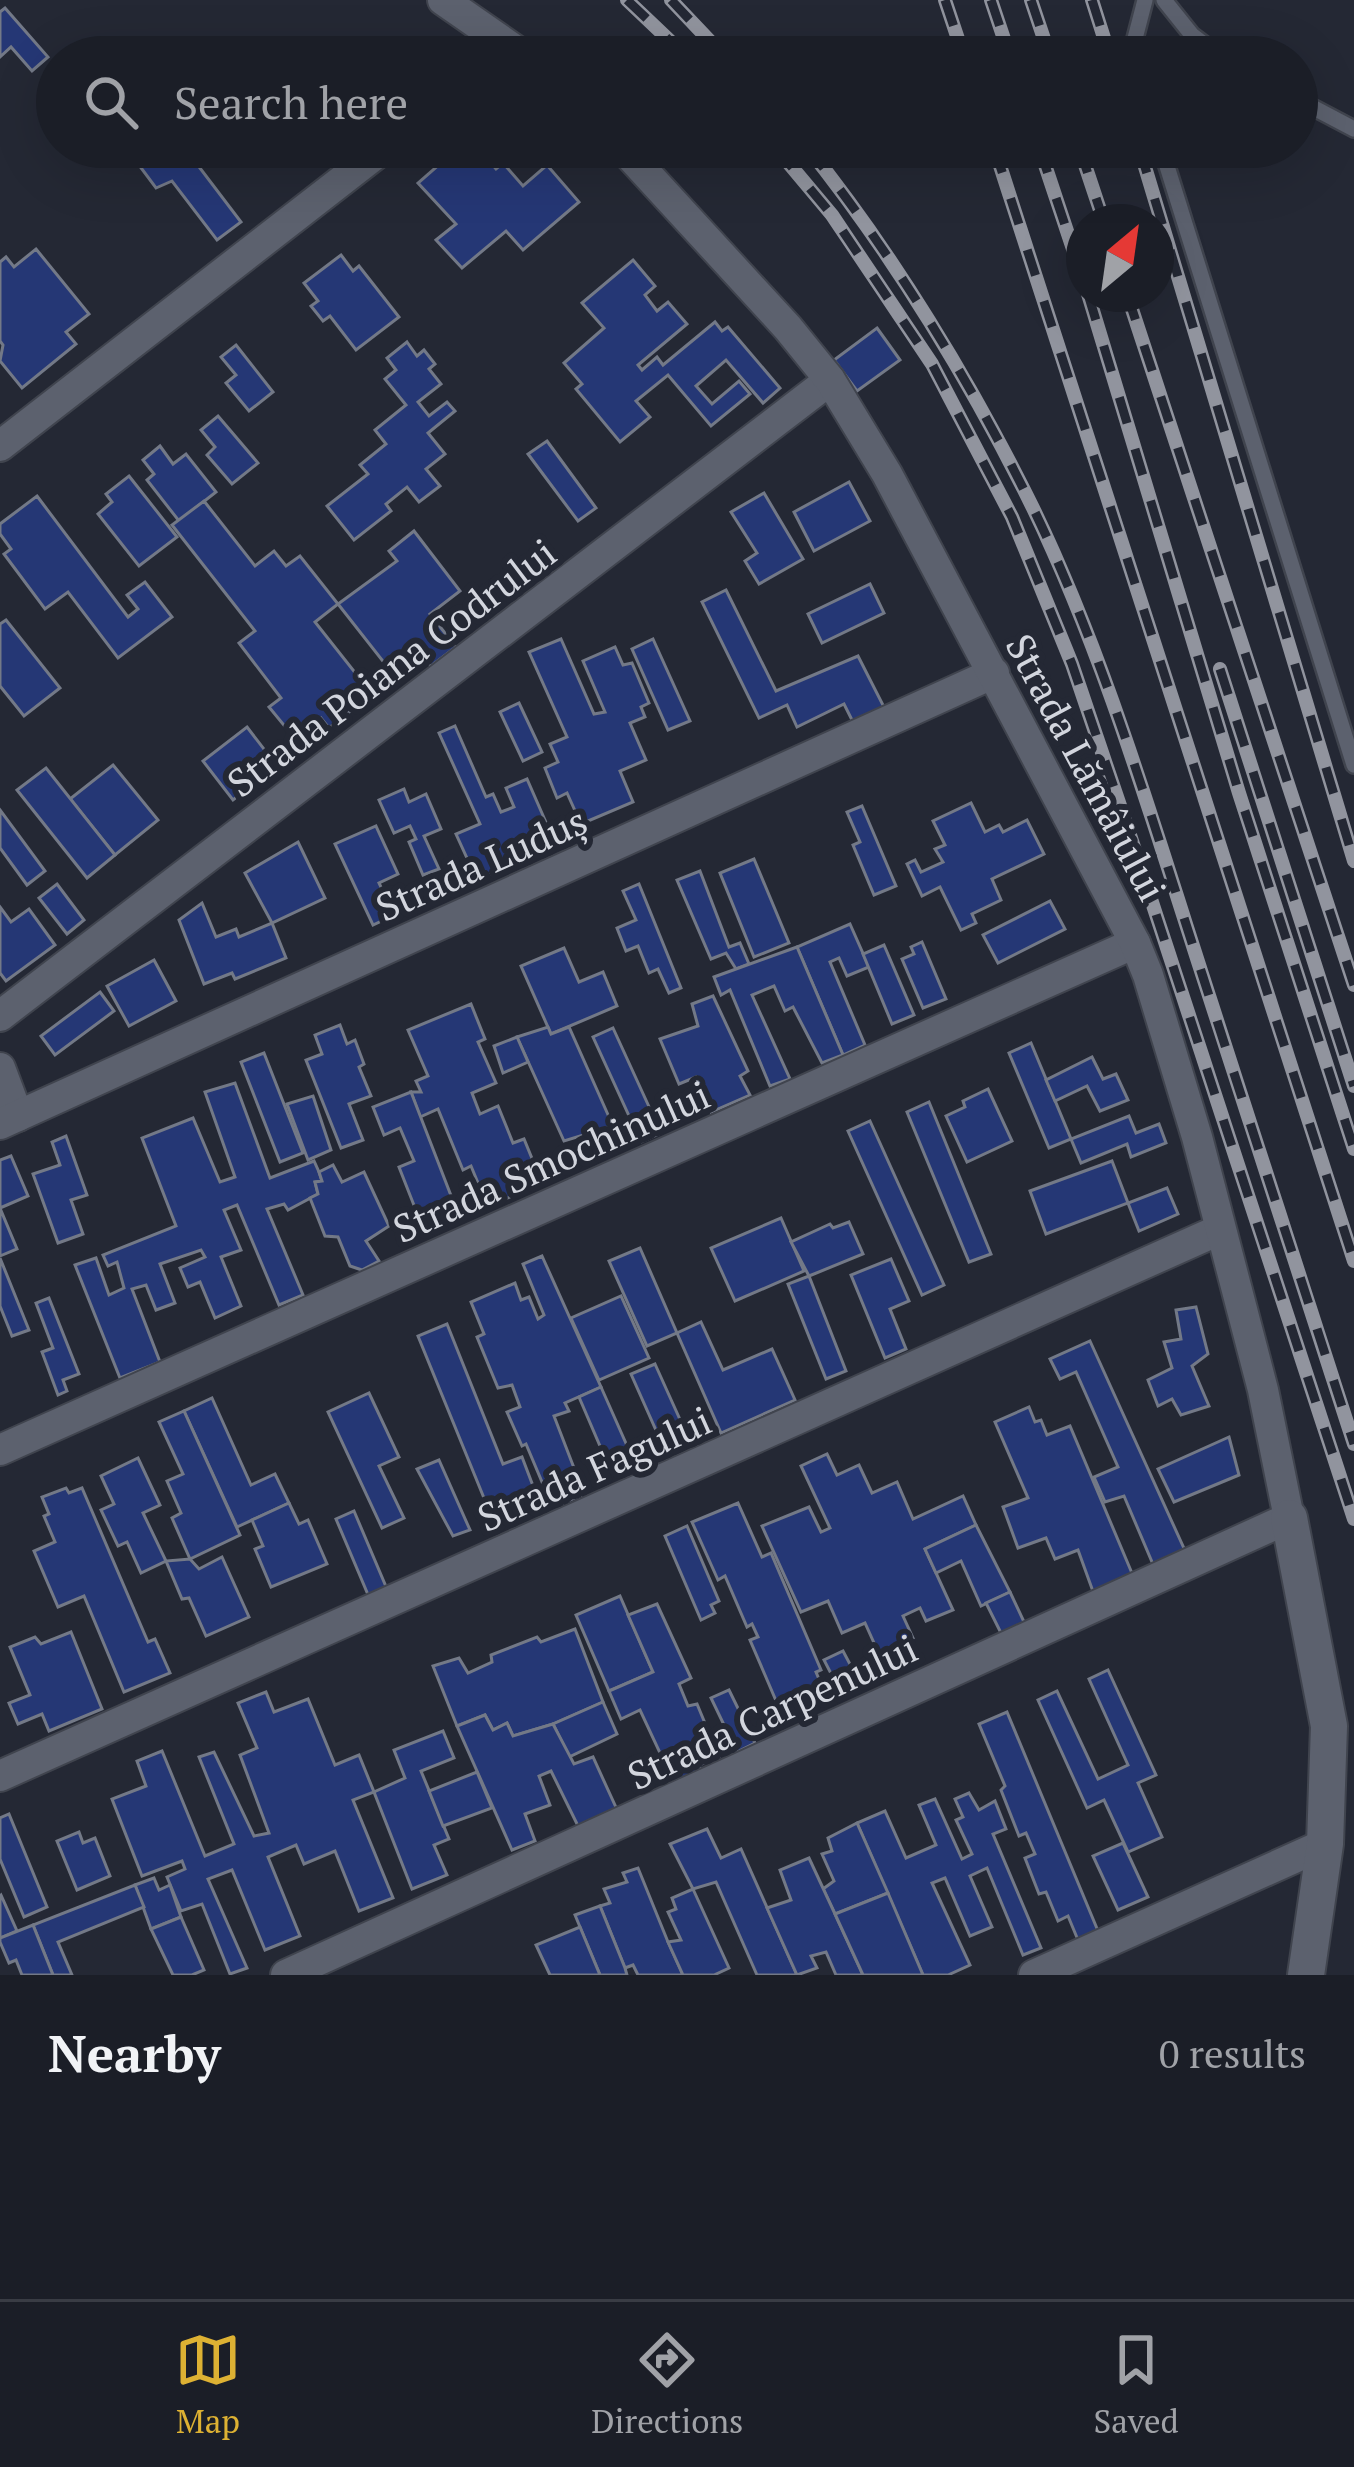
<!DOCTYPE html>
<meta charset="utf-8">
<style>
:root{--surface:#1b1e27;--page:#282b33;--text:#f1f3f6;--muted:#a0a2a7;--line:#393c44;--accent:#ddb133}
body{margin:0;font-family:"PT Serif",serif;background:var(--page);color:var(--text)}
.compass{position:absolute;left:1066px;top:204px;width:108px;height:108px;border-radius:50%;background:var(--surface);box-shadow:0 12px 48px #0002;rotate:29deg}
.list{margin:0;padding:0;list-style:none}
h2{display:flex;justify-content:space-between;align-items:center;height:156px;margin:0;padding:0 48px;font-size:51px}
h2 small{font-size:39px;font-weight:400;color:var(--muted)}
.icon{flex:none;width:66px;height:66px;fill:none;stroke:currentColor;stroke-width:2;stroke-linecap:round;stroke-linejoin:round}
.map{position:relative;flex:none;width:1354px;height:1975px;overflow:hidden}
.search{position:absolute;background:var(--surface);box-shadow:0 12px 48px #0002;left:36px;right:36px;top:36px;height:132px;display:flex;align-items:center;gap:30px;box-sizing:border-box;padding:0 42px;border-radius:66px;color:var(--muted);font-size:45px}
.sheet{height:324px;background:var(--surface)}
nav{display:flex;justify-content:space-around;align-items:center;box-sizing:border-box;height:168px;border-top:3px solid var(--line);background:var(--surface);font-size:33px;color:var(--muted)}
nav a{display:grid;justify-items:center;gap:6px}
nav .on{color:var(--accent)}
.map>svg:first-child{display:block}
.building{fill:#253775;stroke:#737987;stroke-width:3}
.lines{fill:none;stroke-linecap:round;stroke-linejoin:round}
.lane-casing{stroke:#40444e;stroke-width:20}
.street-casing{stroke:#40444e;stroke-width:34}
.secondary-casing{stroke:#40444e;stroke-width:40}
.lane{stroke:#5c616e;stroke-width:15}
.street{stroke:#5c616e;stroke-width:30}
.secondary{stroke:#5c616e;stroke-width:36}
.rail-casing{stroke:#91949e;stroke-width:14}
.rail{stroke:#242834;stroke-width:9;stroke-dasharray:27;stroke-linecap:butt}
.labels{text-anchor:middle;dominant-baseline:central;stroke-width:12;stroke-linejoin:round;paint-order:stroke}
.street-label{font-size:39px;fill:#d3d6de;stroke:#242834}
</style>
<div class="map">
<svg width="1354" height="1975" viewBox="0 0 1354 1975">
<rect width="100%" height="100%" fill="#242834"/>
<g class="building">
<polygon points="5,8 48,57 32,71 11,47 0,57 0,12"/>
<polygon points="130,147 184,147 241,222 217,240 172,181 156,188 127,149"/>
<polygon points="477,147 496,169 503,163 523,186 547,165 579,202 523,250 506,231 462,268 436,240 456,224 418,183 450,155 458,164"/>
<polygon points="36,249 89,314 66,332 76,344 22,388 0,361 3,345 0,341 0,262 6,257 14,267"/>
<polygon points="341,255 353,271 359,266 399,317 356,350 330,316 323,321 311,306 318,301 304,283"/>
<polygon points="633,260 655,286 645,295 657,311 668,302 687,324 638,365 642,370 657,357 663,365 715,322 722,331 728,327 780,388 763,403 726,360 696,386 712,404 739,381 750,394 711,426 668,375 636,401 650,417 620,442 576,389 582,384 564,363 604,328 582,303"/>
<polygon points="877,328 900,360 857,391 834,360"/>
<polygon points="407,342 417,356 424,350 435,364 429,369 441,384 418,402 429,416 447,402 455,411 428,433 445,454 426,469 440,486 419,502 407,487 386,504 391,511 354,540 327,506 368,474 360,465 386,444 375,430 406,405 385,379 396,370 387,358"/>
<polygon points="236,345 273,392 249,411 226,383 236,375 221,357"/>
<polygon points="218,416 258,463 232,484 207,455 215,447 201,430"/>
<polygon points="547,441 596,508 578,521 528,454"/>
<polygon points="160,446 173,464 186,454 216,492 179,521 147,480 154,474 143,460"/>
<polygon points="129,476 177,537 139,566 98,514 112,502 106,494"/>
<polygon points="849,482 870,521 814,551 794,512"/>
<polygon points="764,493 803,559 759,584 745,561 757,553 731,512"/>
<polygon points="37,496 128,617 138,609 127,595 145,582 172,617 118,658 68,592 45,609 4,554 11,549 0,534 0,524"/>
<polygon points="204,501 255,566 274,551 286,566 300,556 338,604 315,622 372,694 329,728 321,718 304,731 297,721 287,729 269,707 281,698 239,643 255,631 172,525"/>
<polygon points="414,531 460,591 430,614 456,647 431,666 417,647 389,669 338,604 397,561 389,551"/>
<polygon points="870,584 884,613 822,643 808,614"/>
<polygon points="726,590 776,691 858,656 886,711 855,726 844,704 797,727 787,705 759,718 702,602"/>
<polygon points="6,620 60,688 24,716 0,686 0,624"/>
<polygon points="561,639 594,714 605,712 583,661 615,647 623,665 632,663 649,703 641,707 645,717 630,723 646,760 620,771 633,802 581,824 567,793 557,798 545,768 558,762 550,744 567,737 529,652"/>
<polygon points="653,639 690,721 668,730 632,649"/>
<polygon points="519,703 542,752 523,761 500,712"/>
<polygon points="455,726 486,797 493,794 501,812 514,807 506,788 527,779 548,827 517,841 525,859 477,880 456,834 480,824 439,733"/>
<polygon points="247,727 277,766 233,800 203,761"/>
<polygon points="113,765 158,820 115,855 70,799"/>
<polygon points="46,768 115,855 87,878 17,790"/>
<polygon points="404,789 409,802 426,794 441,829 424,836 439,869 423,875 409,842 416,839 410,826 394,833 379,800"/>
<polygon points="971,803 985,832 999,825 1003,832 1027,820 1044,854 992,879 1001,900 972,914 976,923 961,930 940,887 922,896 907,864 915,860 921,872 943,862 935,849 945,845 933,821"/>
<polygon points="862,806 896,886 874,895 853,845 860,842 847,812"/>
<polygon points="0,810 45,871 27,885 0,848"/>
<polygon points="376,826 398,874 379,883 394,915 373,925 335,844"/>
<polygon points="298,842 325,898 272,923 245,873"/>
<polygon points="754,859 789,943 754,957 720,873"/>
<polygon points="700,871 729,947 740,943 749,964 736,969 726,953 711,959 677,880"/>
<polygon points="57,884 84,920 67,934 39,898"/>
<polygon points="639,884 681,988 669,993 658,969 649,973 638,946 626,951 617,928 636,920 623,891"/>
<polygon points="1050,901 1065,929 998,963 983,935"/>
<polygon points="202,903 216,937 236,929 239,937 272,923 286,958 235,979 232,973 204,984 179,920"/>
<polygon points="0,907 11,922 29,909 55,945 6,981 0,973"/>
<polygon points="850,924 869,967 847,976 839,958 830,962 865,1045 843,1055 797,947"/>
<polygon points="922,942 946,999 923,1008 902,959 914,954 911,947"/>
<polygon points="884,945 914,1015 892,1024 863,954"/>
<polygon points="797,947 843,1055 822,1063 793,1007 785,1011 774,986 752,995 790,1079 770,1086 730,990 721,995 714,977"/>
<polygon points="564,948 579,982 603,972 617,1006 551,1034 521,966"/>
<polygon points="154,960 176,1001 129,1026 107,986"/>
<polygon points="100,992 114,1011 55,1055 41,1036"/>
<polygon points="713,996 748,1071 740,1076 750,1095 711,1112 696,1077 679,1084 660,1039 698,1026 692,1004"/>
<polygon points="471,1004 485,1039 478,1042 496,1083 472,1093 480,1114 498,1106 513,1143 524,1139 533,1161 520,1166 526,1179 510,1186 514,1195 488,1207 471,1166 463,1170 438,1109 420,1117 411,1092 421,1092 416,1081 428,1076 408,1030"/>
<polygon points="340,1025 347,1044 355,1040 364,1064 359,1067 371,1096 349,1104 363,1140 341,1148 306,1060 322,1054 315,1035"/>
<polygon points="548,1027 551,1034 569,1027 613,1126 564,1141 517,1037"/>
<polygon points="613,1028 661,1133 641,1142 593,1037"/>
<polygon points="517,1037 528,1062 503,1073 494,1046"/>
<polygon points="1031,1043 1071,1139 1049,1148 1009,1053"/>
<polygon points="264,1053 303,1153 280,1162 241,1062"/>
<polygon points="1092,1057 1103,1079 1116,1074 1128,1100 1100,1111 1087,1086 1055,1101 1046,1080"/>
<polygon points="235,1083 270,1178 314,1161 319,1172 322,1181 315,1182 318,1194 288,1210 284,1204 267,1209 303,1295 279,1305 237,1205 224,1210 241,1250 221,1257 241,1306 215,1318 200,1282 188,1287 180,1268 205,1257 201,1250 160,1264 175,1303 156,1310 146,1285 132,1289 160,1362 120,1378 75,1265 96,1258 109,1295 124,1288 117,1262 108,1266 103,1255 176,1226 142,1138 193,1118 220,1182 235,1177 205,1092"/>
<polygon points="988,1089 1012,1141 967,1162 946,1116 965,1107 963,1101"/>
<polygon points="411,1092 460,1219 436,1228 429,1209 417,1213 399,1167 414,1161 400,1128 384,1135 373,1107"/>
<polygon points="313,1096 331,1150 308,1160 287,1104"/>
<polygon points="929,1102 991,1254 969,1262 907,1112"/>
<polygon points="1129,1116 1136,1133 1159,1124 1166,1143 1131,1157 1127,1144 1081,1163 1071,1139"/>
<polygon points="870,1121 944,1285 922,1295 848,1131"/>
<polygon points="66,1136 87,1195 71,1200 83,1234 58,1243 33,1174 60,1165 52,1142"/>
<polygon points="11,1156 28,1196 0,1208 0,1160"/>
<polygon points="1112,1161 1128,1203 1046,1234 1030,1191"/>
<polygon points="333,1165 342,1182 364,1172 389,1226 366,1241 379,1261 362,1270 350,1266 338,1237 325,1236 310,1198 318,1194 315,1182 322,1181 319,1172"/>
<polygon points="1167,1188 1178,1214 1139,1231 1128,1203"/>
<polygon points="0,1208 17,1249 0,1256"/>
<polygon points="781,1218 804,1271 735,1301 711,1248"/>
<polygon points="849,1222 863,1254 809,1276 791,1242 830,1224 833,1228"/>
<polygon points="640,1248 677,1333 647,1346 609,1261"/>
<polygon points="542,1256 601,1387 565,1403 569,1411 554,1416 584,1494 561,1504 553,1486 545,1489 526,1444 522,1446 507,1412 520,1407 512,1385 498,1388 477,1337 484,1334 471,1302 515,1283 521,1300 529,1297 538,1319 544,1315 523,1264"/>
<polygon points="0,1258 29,1330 12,1336 0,1306"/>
<polygon points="891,1259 909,1301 890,1309 906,1349 885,1358 851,1275"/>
<polygon points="809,1276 846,1371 826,1379 788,1284"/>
<polygon points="621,1296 649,1358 599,1380 571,1318"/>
<polygon points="49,1298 79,1374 63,1380 67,1391 58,1395 42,1352 53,1348 36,1303"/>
<polygon points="1196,1307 1208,1354 1192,1366 1209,1406 1181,1415 1172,1399 1158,1406 1148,1380 1172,1368 1164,1342 1181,1339 1176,1310"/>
<polygon points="701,1322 723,1370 772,1349 795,1400 721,1433 677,1333"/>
<polygon points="447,1324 503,1464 522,1457 541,1507 495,1525 418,1336"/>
<polygon points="1090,1341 1187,1555 1155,1569 1124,1496 1105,1502 1094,1477 1118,1467 1076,1372 1060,1379 1050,1359"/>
<polygon points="655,1364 691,1444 667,1455 631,1374"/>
<polygon points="601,1387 632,1457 609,1467 579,1397"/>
<polygon points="369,1393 399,1457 379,1466 404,1518 382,1528 328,1412"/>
<polygon points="212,1398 251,1485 275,1474 289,1503 237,1527 184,1411"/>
<polygon points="1029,1407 1035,1422 1041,1420 1047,1435 1070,1426 1134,1578 1095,1597 1078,1550 1055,1559 1046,1538 1018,1548 1003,1507 1028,1498 995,1422"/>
<polygon points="184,1411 240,1535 190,1559 172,1518 181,1513 167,1481 183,1474 159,1422"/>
<polygon points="1229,1437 1239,1475 1174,1502 1158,1469"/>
<polygon points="827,1454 837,1475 859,1465 872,1493 897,1482 913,1519 963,1496 976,1525 925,1549 953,1610 926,1621 920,1608 903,1616 913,1638 879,1654 865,1623 842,1633 828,1601 801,1612 762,1526 809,1507 821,1532 830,1528 801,1466"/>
<polygon points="138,1458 160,1505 143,1513 166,1561 141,1573 127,1542 118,1546 101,1510 114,1504 101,1476"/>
<polygon points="439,1460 470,1530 453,1536 417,1469"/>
<polygon points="66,1488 69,1493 82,1488 148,1642 155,1639 170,1673 124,1692 84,1596 58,1607 34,1551 55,1542 44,1516 49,1514 42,1497"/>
<polygon points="289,1503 299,1524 308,1520 327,1564 271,1587 255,1549 263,1546 252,1520"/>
<polygon points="738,1503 762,1557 771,1553 821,1670 816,1672 821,1684 777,1703 750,1640 758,1637 752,1624 747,1627 725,1576 718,1580 692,1522"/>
<polygon points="354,1511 387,1589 369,1597 336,1519"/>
<polygon points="976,1525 1010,1592 981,1606 961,1561 936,1573 925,1549"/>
<polygon points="687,1526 719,1601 711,1605 715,1613 701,1620 665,1536"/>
<polygon points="222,1557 249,1617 206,1636 189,1598 182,1599 166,1561 190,1559 199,1569"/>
<polygon points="1010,1592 1025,1624 1001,1633 986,1603"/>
<polygon points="620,1596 653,1672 609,1691 576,1615"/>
<polygon points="657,1604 691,1678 679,1684 688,1706 697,1704 719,1757 699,1765 702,1773 675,1785 640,1710 621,1719 609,1691 653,1672 628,1615"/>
<polygon points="575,1629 603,1702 553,1724 513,1736 507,1723 493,1730 485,1715 457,1726 433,1666 459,1658 468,1673 492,1662 491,1655 537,1637 541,1642"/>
<polygon points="71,1632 102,1709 49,1731 42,1714 18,1724 9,1703 30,1695 10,1647 35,1637 41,1644"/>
<polygon points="843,1651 860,1683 841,1693 824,1660"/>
<polygon points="1108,1670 1156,1775 1138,1783 1162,1837 1128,1852 1104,1800 1087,1808 1038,1700 1057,1691 1098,1779 1128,1765 1089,1679"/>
<polygon points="729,1690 755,1743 737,1752 711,1698"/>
<polygon points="266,1692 274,1712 308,1699 335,1765 359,1755 374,1792 353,1800 393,1898 359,1911 335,1851 304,1864 296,1845 268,1857 300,1936 265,1950 232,1870 208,1879 247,1968 230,1974 202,1904 181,1911 167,1877 185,1869 182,1861 142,1876 112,1799 146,1786 137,1761 162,1751 205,1856 234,1844 199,1757 214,1752 254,1836 269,1833 240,1755 257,1748 238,1703"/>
<polygon points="603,1702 617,1734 569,1757 553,1724"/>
<polygon points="1007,1712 1098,1931 1078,1940 1068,1916 1058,1921 1046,1892 1039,1894 1025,1858 1035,1854 1026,1833 1019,1836 1001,1790 1005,1786 979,1724"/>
<polygon points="485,1715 493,1730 507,1723 513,1736 553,1724 574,1764 593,1757 619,1814 580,1830 551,1771 539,1776 550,1805 525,1814 535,1841 512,1850 457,1726"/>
<polygon points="443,1731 454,1758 421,1771 449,1839 434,1845 447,1875 412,1889 374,1792 405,1778 394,1750"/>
<polygon points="477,1772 492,1808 443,1826 429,1791"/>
<polygon points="969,1793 979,1810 995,1801 1006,1829 993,1834 1041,1948 1023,1955 987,1868 970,1876 992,1927 970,1936 945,1878 932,1883 970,1965 948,1975 923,1975 857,1823 885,1811 906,1858 936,1845 919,1805 935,1799 962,1859 972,1854 956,1820 963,1817 955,1799"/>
<polygon points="9,1814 47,1907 24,1917 0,1859 0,1818"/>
<polygon points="857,1823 888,1893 835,1914 823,1889 834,1881 822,1854 832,1851 828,1838"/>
<polygon points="707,1829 721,1858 741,1849 797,1975 757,1975 716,1882 693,1889 670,1844"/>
<polygon points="79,1832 83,1843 95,1838 110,1876 77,1890 57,1841"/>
<polygon points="1123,1843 1148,1897 1118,1910 1093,1856"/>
<polygon points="809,1858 835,1914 863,1975 836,1975 826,1952 811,1956 817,1968 797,1975 767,1908 791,1900 780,1870"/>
<polygon points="638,1868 668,1942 683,1975 638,1975 633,1965 625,1968 600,1906 610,1903 604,1889 627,1882 623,1873"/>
<polygon points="154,1878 159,1890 170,1885 181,1917 151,1929 135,1885"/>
<polygon points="135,1885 144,1907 58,1942 72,1975 53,1975 33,1925"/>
<polygon points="693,1889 729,1968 714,1975 683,1975 668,1942 681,1940 668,1912 676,1909 672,1898"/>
<polygon points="888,1893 923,1975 863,1975 835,1914"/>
<polygon points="1,1895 17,1931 0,1938 0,1896"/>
<polygon points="600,1906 625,1968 627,1975 600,1975 575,1915"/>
<polygon points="181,1917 204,1970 192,1975 173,1975 151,1929"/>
<polygon points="33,1925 53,1975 22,1975 16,1960 9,1963 0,1942 0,1938"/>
<polygon points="580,1927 600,1975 550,1975 536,1945"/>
</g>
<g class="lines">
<g class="lane-casing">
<g id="lane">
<polyline points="1164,0 1192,35 1221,57"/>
<polyline points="1134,57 1132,50 1145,0"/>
<polyline points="1297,99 1354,129"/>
<polyline points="1161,147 1354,765"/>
</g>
</g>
<g class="street-casing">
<g id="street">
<polyline points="443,0 525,57"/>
<polyline points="0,446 385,147"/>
<polyline points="0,1016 830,380"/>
<polyline points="0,1068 18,1116"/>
<polyline points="0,1124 994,673"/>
<polyline points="0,1450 1135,943"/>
<polyline points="0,1776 1219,1230"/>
<polyline points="286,1975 1289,1518 1263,1390 1197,1137 1148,975 1135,943 887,474 830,380 788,328 622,147"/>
<polyline points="1034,1975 1325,1844"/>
</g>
</g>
<g class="secondary-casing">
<polyline id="secondary" points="1289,1518 1329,1726 1325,1844 1306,1975"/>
</g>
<use href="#lane" class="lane"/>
<use href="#street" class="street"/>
<use href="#secondary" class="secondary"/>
<g class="rail-casing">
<g id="rail">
<polyline points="627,0 687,57"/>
<polyline points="671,0 725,57"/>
<polyline points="945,0 964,57"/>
<polyline points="991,0 1010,57"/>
<polyline points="1031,0 1050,57"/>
<polyline points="1092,0 1110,57"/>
<polyline points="775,147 832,215 932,364 1012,517 1072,664 1131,838 1354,1519"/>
<path d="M807 147C893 254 972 384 1033 508 1105 657 1152 820 1203 977 1253 1133 1304 1288 1354 1444"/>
<polyline points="994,147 1354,1261"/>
<polyline points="1039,147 1084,282"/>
<polyline points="1079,147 1104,222"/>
<polyline points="1139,147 1354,861"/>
<polyline points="1088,294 1239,793 1354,1149"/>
<polyline points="1127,294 1354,985"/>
<polyline points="1220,669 1354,1086"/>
</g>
</g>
<use href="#rail" class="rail"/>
</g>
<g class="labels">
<g class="street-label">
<text transform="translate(391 667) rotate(-37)">Strada Poiana Codrului</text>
<text transform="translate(1087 767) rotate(62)">Strada Lămâiului</text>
<text transform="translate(481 863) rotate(-24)">Strada Luduș</text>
<text transform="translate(551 1161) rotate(-24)">Strada Smochinului</text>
<text transform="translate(594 1468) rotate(-24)">Strada Fagului</text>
<text transform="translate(772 1711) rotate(-25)">Strada Carpenului</text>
</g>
</g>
</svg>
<svg class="compass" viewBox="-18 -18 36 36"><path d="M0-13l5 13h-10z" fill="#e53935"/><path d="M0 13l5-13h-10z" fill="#a0a2a7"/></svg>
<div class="search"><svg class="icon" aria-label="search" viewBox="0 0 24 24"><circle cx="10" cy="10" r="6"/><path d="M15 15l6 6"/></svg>Search here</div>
</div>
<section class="sheet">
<h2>Nearby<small>0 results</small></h2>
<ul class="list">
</ul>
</section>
<nav>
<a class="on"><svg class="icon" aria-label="map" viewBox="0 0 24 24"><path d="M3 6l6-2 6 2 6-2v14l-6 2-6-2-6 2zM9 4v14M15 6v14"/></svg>Map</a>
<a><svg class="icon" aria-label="directions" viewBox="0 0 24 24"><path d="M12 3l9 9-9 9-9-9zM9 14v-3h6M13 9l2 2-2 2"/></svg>Directions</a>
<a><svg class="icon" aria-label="saved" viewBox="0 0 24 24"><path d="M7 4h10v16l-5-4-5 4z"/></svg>Saved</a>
</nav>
